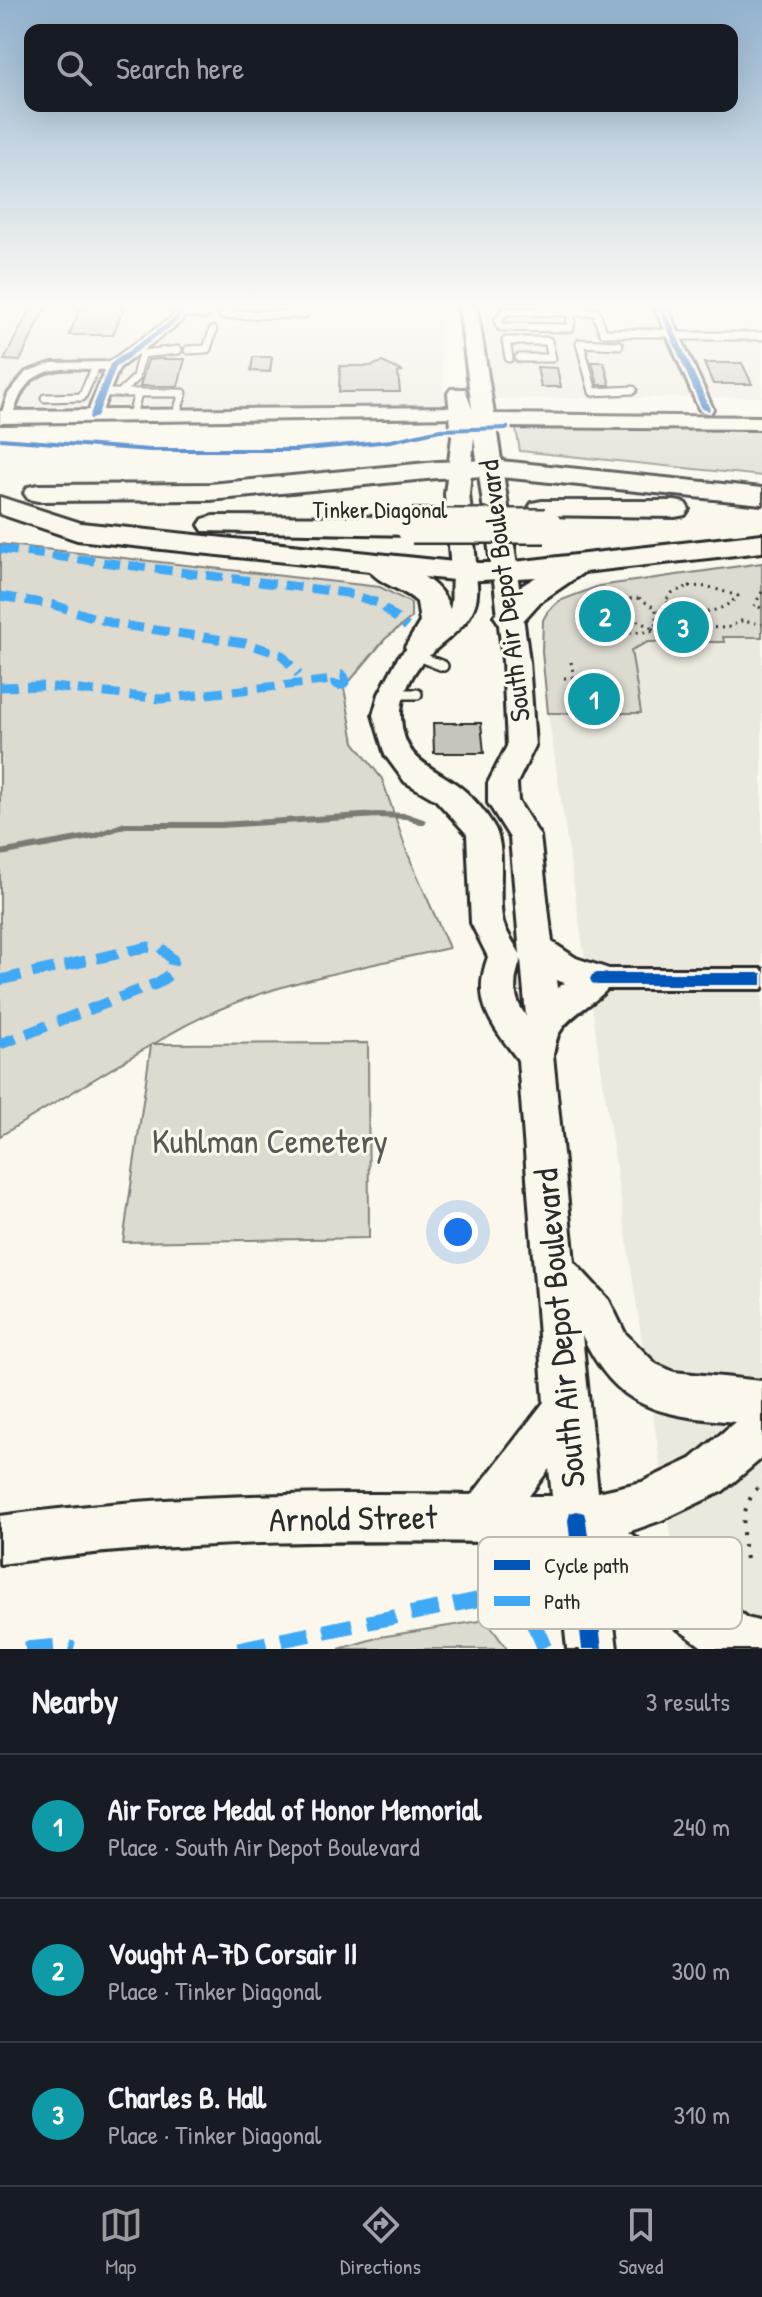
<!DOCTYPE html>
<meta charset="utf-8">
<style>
:root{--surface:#171b24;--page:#242831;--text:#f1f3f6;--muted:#9ea1a6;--line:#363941;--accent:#98999b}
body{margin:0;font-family:"Patrick Hand",sans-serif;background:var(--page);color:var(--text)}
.you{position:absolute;left:458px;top:1232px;width:28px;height:28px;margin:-20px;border:6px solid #fff;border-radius:50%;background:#1a73e8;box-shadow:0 0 0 12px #1a73e833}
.badge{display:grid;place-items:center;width:52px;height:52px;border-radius:50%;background:var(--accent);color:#fff;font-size:26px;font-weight:700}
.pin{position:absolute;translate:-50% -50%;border:4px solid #fff;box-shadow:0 2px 8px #0006}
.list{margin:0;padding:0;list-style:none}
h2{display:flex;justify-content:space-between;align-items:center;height:104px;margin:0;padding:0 32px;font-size:34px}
h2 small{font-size:26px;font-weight:400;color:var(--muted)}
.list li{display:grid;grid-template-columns:52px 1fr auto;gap:24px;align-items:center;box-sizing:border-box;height:144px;padding:0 32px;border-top:2px solid var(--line)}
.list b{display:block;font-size:30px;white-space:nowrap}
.list p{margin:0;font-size:26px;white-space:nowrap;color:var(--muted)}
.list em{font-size:26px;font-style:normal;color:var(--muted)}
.icon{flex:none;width:44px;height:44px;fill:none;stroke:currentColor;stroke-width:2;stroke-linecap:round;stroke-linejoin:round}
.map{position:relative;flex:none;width:762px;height:1649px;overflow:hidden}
.search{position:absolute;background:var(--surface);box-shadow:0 8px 32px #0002;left:24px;right:24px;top:24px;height:88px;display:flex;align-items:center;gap:20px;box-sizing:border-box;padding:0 28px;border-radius:16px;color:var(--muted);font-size:30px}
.sheet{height:536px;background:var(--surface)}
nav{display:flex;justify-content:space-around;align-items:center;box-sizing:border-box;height:112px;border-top:2px solid var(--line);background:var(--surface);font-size:22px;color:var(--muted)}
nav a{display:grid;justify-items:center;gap:4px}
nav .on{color:var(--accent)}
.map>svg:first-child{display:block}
.built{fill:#ebe8de}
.green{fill:#dddad0;stroke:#84827e;stroke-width:2}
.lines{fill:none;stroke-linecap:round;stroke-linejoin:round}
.stream{stroke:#7b7a75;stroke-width:6}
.building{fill:#c7c4bc;stroke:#2b2b2b;stroke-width:2}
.lane-far1-casing{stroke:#2b2b2b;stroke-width:11}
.lane-casing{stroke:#2b2b2b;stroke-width:14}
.street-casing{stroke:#2b2b2b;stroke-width:6}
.secondary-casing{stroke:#2b2b2b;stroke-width:6}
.primary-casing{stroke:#2b2b2b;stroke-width:6}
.highway-casing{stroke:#2b2b2b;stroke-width:6}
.path-far1{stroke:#2b2b2b;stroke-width:3;stroke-dasharray:2 5;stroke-linecap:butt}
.path{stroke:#2b2b2b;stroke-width:4;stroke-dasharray:3 9;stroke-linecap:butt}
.lane-far1{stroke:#fbf7ec;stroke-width:7}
.lane{stroke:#fbf7ec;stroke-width:9}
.street{fill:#fbf7ec;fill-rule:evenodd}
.secondary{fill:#fbf7ec;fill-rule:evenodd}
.primary{fill:#fbf7ec;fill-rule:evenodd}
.highway{fill:#fbf7ec;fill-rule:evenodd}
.highway-bridge-casing{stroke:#2b2b2b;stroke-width:38;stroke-linecap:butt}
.highway-bridge{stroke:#fbf7ec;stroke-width:33}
.quiet-far2{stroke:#3fa9f5;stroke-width:9;stroke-dasharray:17 9;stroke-linecap:butt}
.quiet-far1{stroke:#3fa9f5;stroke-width:11;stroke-dasharray:22 11;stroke-linecap:butt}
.quiet{stroke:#3fa9f5;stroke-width:15;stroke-dasharray:29 15;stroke-linecap:butt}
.cycleway-casing{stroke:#fbf7ec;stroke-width:5}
.cycleway{fill:#0057b8;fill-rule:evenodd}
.labels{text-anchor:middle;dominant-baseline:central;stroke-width:6;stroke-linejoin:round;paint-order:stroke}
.far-street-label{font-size:24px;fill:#2b2b2b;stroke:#fbf7ec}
.street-label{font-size:28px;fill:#2b2b2b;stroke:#fbf7ec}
.near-park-label{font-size:34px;fill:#585754;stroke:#fbf7ec}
.near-street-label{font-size:34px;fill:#2b2b2b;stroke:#fbf7ec}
.key{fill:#fbf7ec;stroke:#bdbab2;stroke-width:2}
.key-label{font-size:22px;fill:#2b2b2b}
</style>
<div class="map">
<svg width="762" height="1649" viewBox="0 0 762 1649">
<rect width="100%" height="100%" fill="#fbf7ec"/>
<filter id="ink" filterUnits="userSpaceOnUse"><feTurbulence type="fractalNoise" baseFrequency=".0125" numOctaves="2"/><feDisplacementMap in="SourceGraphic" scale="16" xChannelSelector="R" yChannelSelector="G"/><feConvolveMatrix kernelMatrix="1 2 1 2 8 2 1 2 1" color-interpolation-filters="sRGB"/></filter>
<g filter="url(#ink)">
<g class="built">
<polygon points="0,307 437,307 445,400 441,405 0,406"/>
<polygon points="471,307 762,307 762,397 486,399"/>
<polygon points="722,637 762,637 762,1649 688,1649 548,713 641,713 631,650 647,642 723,642"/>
</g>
<g class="green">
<polygon points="515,424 762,424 762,476 520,451"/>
<path d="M0 544 380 587 411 603V618L385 639 344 688 354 742 382 779 407 852 449 948C350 970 240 987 154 1044L368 1043 369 1238 123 1242 151 1045 0 1136Z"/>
<polygon points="762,563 762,637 723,637 724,642 648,642 631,650 641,713 548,713 542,652 543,620 548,611 559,601 599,586"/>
<polygon points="486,1620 507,1649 339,1649 380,1637"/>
</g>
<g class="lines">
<polyline class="stream" points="0,853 95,836 125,825 220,825 378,815 406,816 423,822"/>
</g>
<g class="building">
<polygon points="31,307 46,307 20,361 4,360"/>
<polygon points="81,307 124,307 113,335 69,335"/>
<polygon points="253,357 272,357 270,372 251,371"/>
<polygon points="159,359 185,359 178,386 140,386 148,360"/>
<polygon points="382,362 402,371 398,373 400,392 339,392 340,366 371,366"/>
<polygon points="592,362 604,362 610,385 598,385"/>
<polygon points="704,363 742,363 752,384 713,384"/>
<polygon points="537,367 557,368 561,387 541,387"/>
<polygon points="433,723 481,723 484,753 434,753"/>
</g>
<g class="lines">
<g class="lane-far1-casing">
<g id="lane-far1">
<polyline points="571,307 572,312"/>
<polygon points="505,311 572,312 570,328 501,327 498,321"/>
<polyline points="182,312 205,315"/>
<polyline points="572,312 596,312 603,332 607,333 670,333"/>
<polyline points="222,315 304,314"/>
<polyline points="672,336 762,336"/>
<polyline points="619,345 580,343 593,392 633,390"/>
<polyline points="188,350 207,349 213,330"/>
<polyline points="509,358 506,341 548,341 552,358 519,358"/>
<polyline points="137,372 142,354 178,350"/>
<polyline points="101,393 183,393 176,415"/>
<polyline points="120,393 136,378"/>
<polyline points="45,398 82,397 96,366"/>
<polyline points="132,416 138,393"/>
</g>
</g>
<g class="lane-casing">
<g id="lane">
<polyline points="415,655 443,666"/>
<polyline points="394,694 417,694"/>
</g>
</g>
<g class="street-casing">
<g id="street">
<path d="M178 307H190L180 322 119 368 98 420 86 417 105 370C80 369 45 363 27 385 19 394 16 408 10 419L0 418 8 394 26 372 52 363 110 362 172 318Z"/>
<polygon points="655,307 667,307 713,409 711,412 699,409"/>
<polygon points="597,969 762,969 762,989 597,989 589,986 586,979 589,972"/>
</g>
</g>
<g class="secondary-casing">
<g id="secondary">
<polygon points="459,407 466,409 469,413 466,417 0,423 0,411"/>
<path d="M464 565 472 567C477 573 476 577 477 584 481 625 442 638 420 665 410 677 400 701 401 717 403 759 427 764 456 784 470 794 484 810 493 825 508 848 496 895 503 922 506 933 515 944 520 954L510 838 488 803V783L507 746 503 661 493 572 497 567H513L517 572 529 661 535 746 517 783 518 801 540 836 552 942 576 958 609 969 614 979C603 1001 575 1009 561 1030 556 1036 555 1047 553 1055L574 1262 609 1300 625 1333 656 1364 674 1372 762 1381V1458L723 1491 662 1520 628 1532 747 1618 762 1622V1649H705L608 1577 617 1649H567L556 1543C370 1540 184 1538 0 1564V1516C156 1495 315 1492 472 1495L544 1402 518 1060C492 1025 471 1002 488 957L471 923 467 834 436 800 405 782 385 755 373 715 379 694 399 656 450 609C454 596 448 578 456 567ZM521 959 526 1016C512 997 513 981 521 959ZM556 980 565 983 557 988ZM582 1335C617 1410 659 1415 735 1422L691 1459 642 1482 598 1492ZM549 1469 552 1496H529Z"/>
</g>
</g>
<g class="primary-casing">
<polygon id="primary" points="459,307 477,307 494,414 762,417 762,429 496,427 518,572 514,577 496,577 492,572 472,422 474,437 469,494 477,572 473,577 455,577 451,572 445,494 452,437 448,393 451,389 465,389 472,409"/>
</g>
<g class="highway-casing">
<g id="highway">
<polygon points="491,460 762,488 762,504 491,476 437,478 210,500 38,501 28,499 24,493 28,487 38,485 210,484 437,462"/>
<path d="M0 497 81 523 464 563H505L762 534V552L584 572 540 602 521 623 510 626 499 623 494 616 518 588 536 577 464 581 424 577C441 588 451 602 452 622L432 654 421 657 410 654 405 647 420 622 417 602C404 589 381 585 370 571L77 540 0 514Z"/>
<polygon points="542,501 675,501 685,503 689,509 685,515 675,517 532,515 528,509 532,503"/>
<polygon points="213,516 412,517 422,520 426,526 422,532 412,535 203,531 199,525 203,519"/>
</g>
</g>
<g class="path-far1">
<path d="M689 586 709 587 738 596C718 617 688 616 665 601L672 593Z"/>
<polyline points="762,592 754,606 762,608"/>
<polygon points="639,598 656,609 656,625 652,628 626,615 623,607 626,599"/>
<polygon points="600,608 617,609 618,618 612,622 592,623 587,617"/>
<polyline points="679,610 681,621"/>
<polygon points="675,615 692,617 702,627 700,635 690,639 671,635 664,623"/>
<polygon points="678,621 690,623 692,631 684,633 675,630 673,624"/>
<polyline points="612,622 622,632"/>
<polyline points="693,627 727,628 741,621 762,624"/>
<polyline points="652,628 655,632"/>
<polyline points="686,637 692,657"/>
<polyline points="605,641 613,633 666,631"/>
<polyline points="571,662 574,678"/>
<polyline points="564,678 611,680 613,694"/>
</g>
<path class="path" d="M746 1559C741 1531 740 1504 762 1483"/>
<use href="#lane-far1" class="lane-far1"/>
<use href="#lane" class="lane"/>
<use href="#street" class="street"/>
<use href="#secondary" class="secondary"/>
<use href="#primary" class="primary"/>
<use href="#highway" class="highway"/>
<g class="highway-bridge-casing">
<polyline id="highway-bridge" points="412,526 545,526"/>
</g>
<use href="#highway-bridge" class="highway-bridge"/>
<g class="quiet-far2">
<polyline points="0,549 346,593 378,603 407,627"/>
<polyline points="0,596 54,605 115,624 245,643 282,655 299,675"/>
<circle cx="340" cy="680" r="5.5"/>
<polyline points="0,687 43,686 161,699 333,680"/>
</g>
<polyline class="quiet-far1" points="0,980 148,947 161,948 173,960 170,974 158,983 0,1044"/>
<g class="quiet">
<polyline points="25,1649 61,1646 74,1649"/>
<path d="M238 1649 496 1596C525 1605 534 1621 545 1649"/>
</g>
<g class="cycleway-casing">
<g id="cycleway">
<polygon points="181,307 187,307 178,321 116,367 97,417 90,419 89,417 110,364 173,319"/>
<polygon points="658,307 664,307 710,409 709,411 702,409"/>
<polygon points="506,426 509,426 509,430 440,432 391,443 295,452 150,452 0,441 0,437 150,448 295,448 391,439 440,428"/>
<polygon points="597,973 762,973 762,985 597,985 592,983 590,979 592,975"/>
<polygon points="577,1511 584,1513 586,1520 602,1649 582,1649 568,1520 570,1513"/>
</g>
</g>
<use href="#cycleway" class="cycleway"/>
</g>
</g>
<linearGradient id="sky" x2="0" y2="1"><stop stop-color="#92b2ce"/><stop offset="0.57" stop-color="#fdfbf6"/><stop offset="1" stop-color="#fdfbf6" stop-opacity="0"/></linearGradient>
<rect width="762" height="538" fill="url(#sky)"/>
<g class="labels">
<g class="far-street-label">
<text x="380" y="509">Tinker Diagonal</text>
</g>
<g class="street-label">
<text transform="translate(504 591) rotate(-97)">South Air Depot Boulevard</text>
</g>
<g class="near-park-label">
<text x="270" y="1141">Kuhlman Cemetery</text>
</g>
<g class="near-street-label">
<text transform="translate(559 1328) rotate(-95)">South Air Depot Boulevard</text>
<text transform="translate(353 1518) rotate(-1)">Arnold Street</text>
</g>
</g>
<rect x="478" y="1537" width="264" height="92" rx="12" class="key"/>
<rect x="494" y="1560" width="36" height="10" fill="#0057b8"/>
<rect x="494" y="1596" width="36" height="10" fill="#3fa9f5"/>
<g class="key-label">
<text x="544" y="1573">Cycle path</text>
<text x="544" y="1609">Path</text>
</g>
</svg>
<div class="you"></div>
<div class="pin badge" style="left:594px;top:699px;background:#0f9aa8">1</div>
<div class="pin badge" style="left:605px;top:616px;background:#0f9aa8">2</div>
<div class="pin badge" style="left:683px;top:627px;background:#0f9aa8">3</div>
<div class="search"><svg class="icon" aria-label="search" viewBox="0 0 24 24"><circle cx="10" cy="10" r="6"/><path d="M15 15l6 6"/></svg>Search here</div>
</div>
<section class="sheet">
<h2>Nearby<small>3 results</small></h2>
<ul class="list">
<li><span class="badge" style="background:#0f9aa8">1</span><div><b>Air Force Medal of Honor Memorial</b><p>Place · South Air Depot Boulevard</p></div><em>240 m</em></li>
<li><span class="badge" style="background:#0f9aa8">2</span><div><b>Vought A-7D Corsair II</b><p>Place · Tinker Diagonal</p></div><em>300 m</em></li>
<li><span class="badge" style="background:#0f9aa8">3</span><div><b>Charles B. Hall</b><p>Place · Tinker Diagonal</p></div><em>310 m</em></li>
</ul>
</section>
<nav>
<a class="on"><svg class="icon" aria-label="map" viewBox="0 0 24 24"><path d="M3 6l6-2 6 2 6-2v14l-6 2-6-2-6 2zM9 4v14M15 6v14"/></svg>Map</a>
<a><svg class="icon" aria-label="directions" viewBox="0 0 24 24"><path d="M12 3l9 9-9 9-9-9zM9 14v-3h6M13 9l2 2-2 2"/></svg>Directions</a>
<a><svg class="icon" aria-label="saved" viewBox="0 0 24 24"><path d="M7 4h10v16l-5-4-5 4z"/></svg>Saved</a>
</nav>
